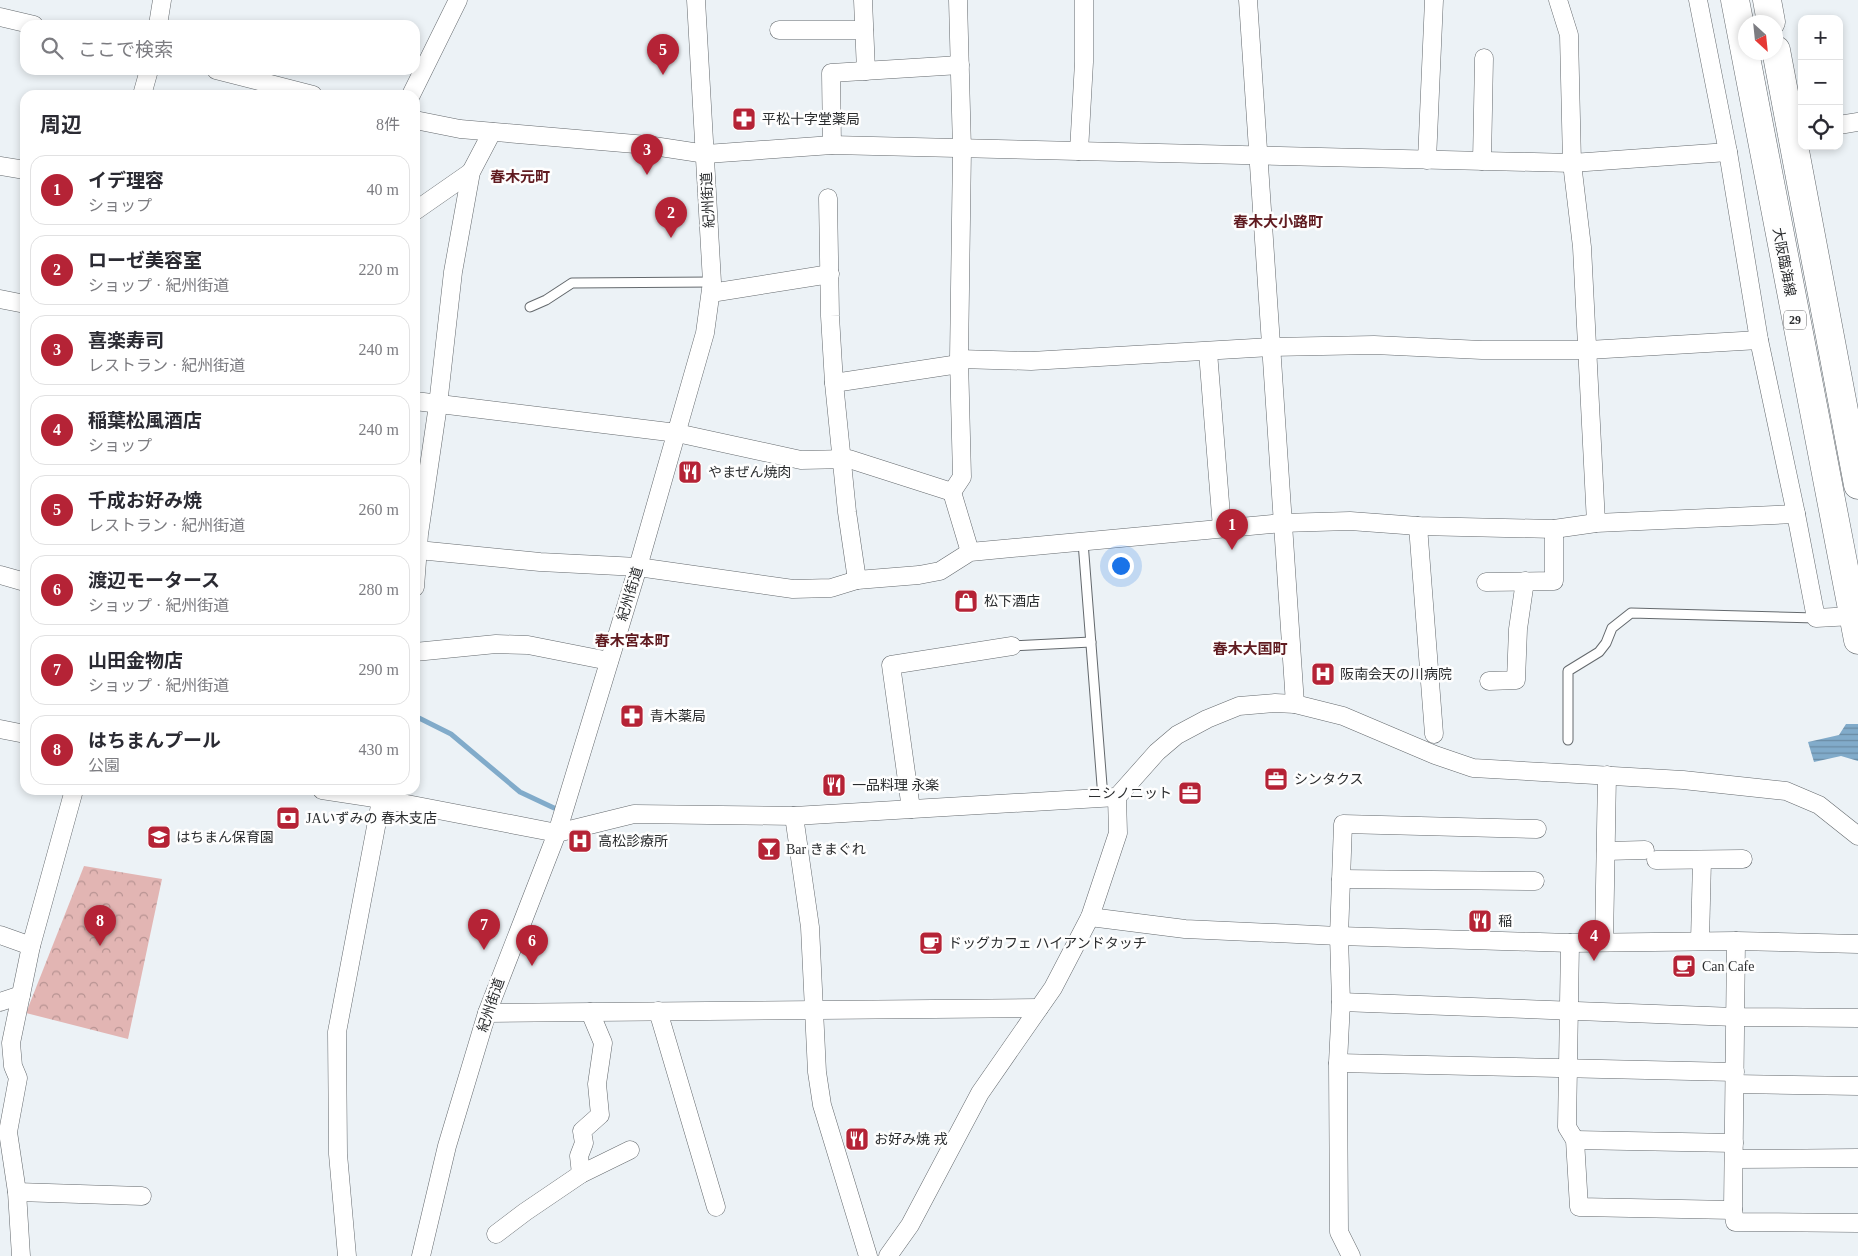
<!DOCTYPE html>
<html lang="ja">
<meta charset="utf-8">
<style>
:root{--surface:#fff;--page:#f7f7f7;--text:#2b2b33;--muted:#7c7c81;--line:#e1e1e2;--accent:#b52336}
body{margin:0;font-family:"Times New Roman","Noto Sans JP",serif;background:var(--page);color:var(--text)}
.controls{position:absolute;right:15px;top:15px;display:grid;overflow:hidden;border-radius:10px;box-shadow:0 2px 8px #0003}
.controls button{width:45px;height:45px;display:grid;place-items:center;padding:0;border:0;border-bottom:1px solid var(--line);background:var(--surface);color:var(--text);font:25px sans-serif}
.compass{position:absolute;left:1738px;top:15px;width:45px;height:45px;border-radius:50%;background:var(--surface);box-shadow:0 2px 8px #0003;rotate:153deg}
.you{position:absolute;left:1120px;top:565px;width:18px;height:18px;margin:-12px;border:4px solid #fff;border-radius:50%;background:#1a73e8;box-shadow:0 0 0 8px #1a73e833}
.badge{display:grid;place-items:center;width:32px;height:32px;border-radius:50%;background:var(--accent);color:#fff;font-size:16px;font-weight:700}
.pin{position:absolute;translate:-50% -41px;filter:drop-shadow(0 1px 2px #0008)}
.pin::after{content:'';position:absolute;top:26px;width:18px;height:15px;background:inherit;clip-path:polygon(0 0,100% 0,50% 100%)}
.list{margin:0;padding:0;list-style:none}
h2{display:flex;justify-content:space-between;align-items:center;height:65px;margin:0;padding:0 20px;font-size:21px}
h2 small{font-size:16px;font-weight:400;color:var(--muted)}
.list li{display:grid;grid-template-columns:32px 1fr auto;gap:15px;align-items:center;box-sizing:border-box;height:70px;margin:0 10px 10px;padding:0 10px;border:1px solid var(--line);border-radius:15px}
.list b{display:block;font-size:19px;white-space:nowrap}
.list p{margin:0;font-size:16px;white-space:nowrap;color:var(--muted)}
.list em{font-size:16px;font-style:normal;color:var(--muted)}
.icon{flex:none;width:28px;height:28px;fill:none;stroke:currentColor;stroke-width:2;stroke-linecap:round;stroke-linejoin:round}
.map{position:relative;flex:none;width:1858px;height:1256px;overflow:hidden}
.search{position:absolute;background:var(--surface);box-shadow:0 2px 8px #0003;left:20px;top:20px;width:400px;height:55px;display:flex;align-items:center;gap:12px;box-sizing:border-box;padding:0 18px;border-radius:15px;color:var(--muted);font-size:19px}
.panel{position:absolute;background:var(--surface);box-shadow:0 2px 8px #0003;left:20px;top:90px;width:400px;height:705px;border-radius:15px}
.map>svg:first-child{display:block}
.park{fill:url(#park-crowns)}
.water{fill:url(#water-rules)}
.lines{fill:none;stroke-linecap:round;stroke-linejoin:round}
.stream{stroke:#81abca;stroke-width:5}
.service-casing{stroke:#64696d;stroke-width:11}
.minor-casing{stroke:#64696d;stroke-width:19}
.primary-casing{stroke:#64696d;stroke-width:29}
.service{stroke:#fff;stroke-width:9}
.minor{stroke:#fff;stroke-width:18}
.primary{stroke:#fff;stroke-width:28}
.labels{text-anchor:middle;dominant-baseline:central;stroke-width:5;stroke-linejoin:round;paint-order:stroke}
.shield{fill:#fefefe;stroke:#6a6b6c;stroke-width:1}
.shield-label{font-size:12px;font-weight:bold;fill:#2a2c2e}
.poi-label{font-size:14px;fill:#2a2c2e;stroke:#fefefe;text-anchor:start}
.street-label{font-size:14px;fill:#2a2c2e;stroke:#fefefe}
.neighbourhood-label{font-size:15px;font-weight:bold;fill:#601b20;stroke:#fefefe}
</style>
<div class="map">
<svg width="1858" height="1256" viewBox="0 0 1858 1256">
<defs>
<pattern id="park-crowns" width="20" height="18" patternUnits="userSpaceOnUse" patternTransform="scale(1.25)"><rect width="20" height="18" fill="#e2b5b3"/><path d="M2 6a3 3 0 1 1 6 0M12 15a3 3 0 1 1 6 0" fill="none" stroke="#b79392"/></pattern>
<pattern id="water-rules" width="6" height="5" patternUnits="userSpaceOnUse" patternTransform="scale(1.25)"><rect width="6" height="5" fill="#81abca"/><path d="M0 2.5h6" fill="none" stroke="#6a8ba4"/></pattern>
</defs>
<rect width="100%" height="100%" fill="#ecf2f6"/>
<polygon class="park" points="84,866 162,879 128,1039 26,1013"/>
<polygon class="water" points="1846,724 1858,724 1858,761 1841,756 1814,762 1808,742 1839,735"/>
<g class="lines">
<polyline class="stream" points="415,716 451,734 520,792 554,808"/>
<g class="service-casing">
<g id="service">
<polyline points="530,307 546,300 572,283 712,282"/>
<polyline points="1083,542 1103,798"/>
<polyline points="1012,646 1091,642"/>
<polyline points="1568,740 1568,671 1599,652 1606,643 1612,628 1631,613 1816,618"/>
</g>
</g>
<g class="minor-casing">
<g id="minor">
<polyline points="863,0 866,71"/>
<polyline points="1248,0 1295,704"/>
<polyline points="1558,0 1569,35 1572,163 1582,247 1596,523"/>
<polyline points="1698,0 1728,152 1759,340 1796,514 1816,618 1853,616"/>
<polyline points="0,17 34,25"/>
<polyline points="158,25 162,0"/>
<polyline points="779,30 864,30"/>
<polyline points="216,70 313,95"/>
<polyline points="142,95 149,70"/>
<polyline points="411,95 458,0"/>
<polyline points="415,120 460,129 647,145 706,154 832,145 1572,163 1728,152"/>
<polyline points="1839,125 1858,122"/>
<polyline points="832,145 831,73 960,65"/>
<polyline points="1079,151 1084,62 1084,0"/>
<polyline points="1427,160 1434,0"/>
<polyline points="1482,161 1484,58"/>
<polyline points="0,166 25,170"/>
<polyline points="828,198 830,316 834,383 847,512 857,580"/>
<polyline points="415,211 471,172"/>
<polyline points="711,293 830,274"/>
<polyline points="0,299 25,304"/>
<polyline points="1208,352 1222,528"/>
<polyline points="959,359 1031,361 1271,347 1374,345 1482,350 1588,350 1759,340"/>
<polyline points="834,383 959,364"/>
<polyline points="415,401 677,433 801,460 849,459 952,492"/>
<polyline points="952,492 962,477 959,359 962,149 958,0"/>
<polyline points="952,492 970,552"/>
<polyline points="1418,526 1434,734"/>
<polyline points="418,550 540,562 638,567 793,589 831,588 857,580 919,575 940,571 970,552 1282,523 1350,521 1418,526 1554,529 1596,523 1796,514"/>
<polyline points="0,575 25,582"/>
<polyline points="1486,582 1554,581 1554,529"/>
<polyline points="415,587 419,534 438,405 453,272 471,172 492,132"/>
<polyline points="415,652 496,644 528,645 609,661"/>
<polyline points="1489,681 1516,680 1518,629 1525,581"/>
<polyline points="0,729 25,734"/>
<polyline points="322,790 381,799 557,833 634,814 794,816 1117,797"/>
<polyline points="911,809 891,665 1012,646"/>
<polyline points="794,816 810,927 817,1072 822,1105 868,1256"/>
<polyline points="1606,851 1645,850"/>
<polyline points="1656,860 1743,859"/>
<polyline points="1341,879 1535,881"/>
<polyline points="1090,917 1185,929 1339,936 1570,943 1736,941 1858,944"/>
<polyline points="0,935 31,946"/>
<polyline points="1700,941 1702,860"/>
<polyline points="1736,941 1733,1210 1735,1222 1858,1223"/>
<polyline points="1604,942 1607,775"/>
<polyline points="1570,943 1567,1127 1575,1140 1579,1207 1733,1210"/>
<polyline points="0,1002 21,995"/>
<polyline points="1341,1002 1735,1017 1858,1018"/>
<polyline points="658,1011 716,1207"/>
<polyline points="487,1013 1039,1008"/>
<polyline points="1338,1063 1735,1072"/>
<polyline points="1735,1084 1858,1086"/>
<polyline points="1575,1140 1734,1143"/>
<polyline points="1734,1159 1858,1158"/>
<polyline points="581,1174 579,1156 584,1143 582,1131 600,1115 597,1084 603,1043 590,1012"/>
<polyline points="17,1192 142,1196"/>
<polyline points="496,1234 525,1212 581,1174 630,1150"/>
<polyline points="21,1256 17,1192 8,1132 18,1078 13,1066 11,1043 31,946 74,790"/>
<polyline points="347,1256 338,1154 337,1032 383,790"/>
<polyline points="421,1256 447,1146 487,1013 557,833 638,567 705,333 712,282 696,0"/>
<polyline points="888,1256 910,1225 980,1093 1053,988 1090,917 1118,833 1117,797 1157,752 1177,735 1207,719 1239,706 1275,703 1295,704 1343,716 1435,755 1473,768 1683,780 1786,791 1819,805 1858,836"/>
<polyline points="1351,1256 1339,1232 1338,1063 1341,1002 1339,936 1343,824 1537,829"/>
</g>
</g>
<g class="primary-casing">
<g id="primary">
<polyline points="1735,0 1858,640"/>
<polyline points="1767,0 1771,22"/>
<polyline points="1776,50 1858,485"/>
</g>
</g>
<use href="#service" class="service"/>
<use href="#minor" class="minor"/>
<use href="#primary" class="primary"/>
</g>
<defs>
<g id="pharmacy-square" transform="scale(1.25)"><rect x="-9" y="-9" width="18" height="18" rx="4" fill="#b52336" stroke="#fefefe"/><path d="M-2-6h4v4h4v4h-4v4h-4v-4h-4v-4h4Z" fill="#fff"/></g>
<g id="restaurant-square" transform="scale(1.25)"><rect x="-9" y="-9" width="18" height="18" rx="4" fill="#b52336" stroke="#fefefe"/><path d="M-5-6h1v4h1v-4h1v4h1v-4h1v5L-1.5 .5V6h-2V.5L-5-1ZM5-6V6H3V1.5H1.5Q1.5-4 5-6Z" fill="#fff"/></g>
<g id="shop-square" transform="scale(1.25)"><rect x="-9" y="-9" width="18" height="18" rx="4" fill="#b52336" stroke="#fefefe"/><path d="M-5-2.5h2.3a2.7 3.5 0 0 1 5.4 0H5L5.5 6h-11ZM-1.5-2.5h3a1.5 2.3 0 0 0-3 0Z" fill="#fff"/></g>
<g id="hospital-square" transform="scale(1.25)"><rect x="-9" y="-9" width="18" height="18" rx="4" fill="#b52336" stroke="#fefefe"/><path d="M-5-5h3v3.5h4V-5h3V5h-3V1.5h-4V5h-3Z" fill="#fff"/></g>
<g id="office-square" transform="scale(1.25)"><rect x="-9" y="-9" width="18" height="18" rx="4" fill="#b52336" stroke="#fefefe"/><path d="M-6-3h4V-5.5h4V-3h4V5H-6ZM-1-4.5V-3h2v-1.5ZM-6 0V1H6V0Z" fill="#fff"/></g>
<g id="bank-square" transform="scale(1.25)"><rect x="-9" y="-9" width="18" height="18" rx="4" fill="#b52336" stroke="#fefefe"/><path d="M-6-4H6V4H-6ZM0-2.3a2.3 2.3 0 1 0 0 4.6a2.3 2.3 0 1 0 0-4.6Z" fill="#fff"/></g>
<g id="school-square" transform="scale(1.25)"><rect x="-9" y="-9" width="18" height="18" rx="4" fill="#b52336" stroke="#fefefe"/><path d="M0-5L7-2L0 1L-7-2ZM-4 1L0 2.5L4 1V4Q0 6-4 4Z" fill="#fff"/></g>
<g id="bar-square" transform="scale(1.25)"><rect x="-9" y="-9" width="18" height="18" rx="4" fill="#b52336" stroke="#fefefe"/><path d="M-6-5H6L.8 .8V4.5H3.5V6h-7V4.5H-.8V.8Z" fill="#fff"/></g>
<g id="cafe-square" transform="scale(1.25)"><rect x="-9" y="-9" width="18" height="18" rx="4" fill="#b52336" stroke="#fefefe"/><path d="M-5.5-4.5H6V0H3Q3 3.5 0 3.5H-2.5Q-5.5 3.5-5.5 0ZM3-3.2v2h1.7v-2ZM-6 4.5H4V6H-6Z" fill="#fff"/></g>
</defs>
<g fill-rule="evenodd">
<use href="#pharmacy-square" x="744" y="119"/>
<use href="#restaurant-square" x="690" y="472"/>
<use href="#shop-square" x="966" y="601"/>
<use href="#hospital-square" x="1323" y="674"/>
<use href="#pharmacy-square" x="632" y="716"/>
<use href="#office-square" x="1276" y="779"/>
<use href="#restaurant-square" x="834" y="785"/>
<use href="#office-square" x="1190" y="793"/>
<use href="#bank-square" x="288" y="818"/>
<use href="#school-square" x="159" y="837"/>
<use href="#hospital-square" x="580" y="841"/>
<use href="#bar-square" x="769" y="849"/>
<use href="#restaurant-square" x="1480" y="921"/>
<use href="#cafe-square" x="931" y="943"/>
<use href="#cafe-square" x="1684" y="966"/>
<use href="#restaurant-square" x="857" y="1139"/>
</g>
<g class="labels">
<rect class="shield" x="1784" y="310.5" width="22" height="19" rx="4"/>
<g class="shield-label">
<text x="1795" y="320">29</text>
</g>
<g class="poi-label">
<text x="762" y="119">平松十字堂薬局</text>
<text x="708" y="472">やまぜん焼肉</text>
<text x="984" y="601">松下酒店</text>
<text x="1340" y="674">阪南会天の川病院</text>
<text x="650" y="716">青木薬局</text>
<text x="1294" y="779">シンタクス</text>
<text x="852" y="785">一品料理 永楽</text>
<text x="1172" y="793" text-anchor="end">ニシノニット</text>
<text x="306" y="818">JAいずみの 春木支店</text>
<text x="176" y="837">はちまん保育園</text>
<text x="598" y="841">高松診療所</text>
<text x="786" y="849">Bar きまぐれ</text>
<text x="1498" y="921">稲</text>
<text x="948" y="943">ドッグカフェ ハイアンドタッチ</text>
<text x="1702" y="966">Can Cafe</text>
<text x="874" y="1139">お好み焼 戎</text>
</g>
<g class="street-label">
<text transform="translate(708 200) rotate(-93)">紀州街道</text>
<text transform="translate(1784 262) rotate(79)">大阪臨海線</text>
<text transform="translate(630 594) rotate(-73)">紀州街道</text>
<text transform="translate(491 1005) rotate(-71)">紀州街道</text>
</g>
<g class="neighbourhood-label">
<text x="520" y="177">春木元町</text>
<text x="1278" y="222">春木大小路町</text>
<text x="632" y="641">春木宮本町</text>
<text x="1250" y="649">春木大国町</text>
</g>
</g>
</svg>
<div class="controls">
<button>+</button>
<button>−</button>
<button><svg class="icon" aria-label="locate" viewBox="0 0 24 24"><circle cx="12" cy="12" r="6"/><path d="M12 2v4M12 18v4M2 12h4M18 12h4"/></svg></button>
</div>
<svg class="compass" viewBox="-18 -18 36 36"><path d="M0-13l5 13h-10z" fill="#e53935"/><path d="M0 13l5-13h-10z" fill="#7c7c81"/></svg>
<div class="you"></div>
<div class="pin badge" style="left:1232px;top:550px">1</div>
<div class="pin badge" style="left:671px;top:238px">2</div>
<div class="pin badge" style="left:647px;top:175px">3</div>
<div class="pin badge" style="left:1594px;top:961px">4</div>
<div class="pin badge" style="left:663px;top:75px">5</div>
<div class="pin badge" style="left:532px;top:966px">6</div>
<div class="pin badge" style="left:484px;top:950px">7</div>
<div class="pin badge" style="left:100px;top:946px">8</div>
<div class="search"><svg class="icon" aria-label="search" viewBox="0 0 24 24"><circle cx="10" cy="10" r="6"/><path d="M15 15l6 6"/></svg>ここで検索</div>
<section class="panel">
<h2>周辺<small>8件</small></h2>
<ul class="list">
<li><span class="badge">1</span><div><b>イデ理容</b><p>ショップ</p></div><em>40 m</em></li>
<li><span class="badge">2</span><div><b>ローゼ美容室</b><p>ショップ · 紀州街道</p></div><em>220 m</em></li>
<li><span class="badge">3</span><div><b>喜楽寿司</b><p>レストラン · 紀州街道</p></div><em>240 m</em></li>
<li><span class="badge">4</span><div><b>稲葉松風酒店</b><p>ショップ</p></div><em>240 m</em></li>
<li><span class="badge">5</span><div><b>千成お好み焼</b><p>レストラン · 紀州街道</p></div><em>260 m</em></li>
<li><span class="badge">6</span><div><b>渡辺モータース</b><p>ショップ · 紀州街道</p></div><em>280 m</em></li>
<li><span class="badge">7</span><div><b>山田金物店</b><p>ショップ · 紀州街道</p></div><em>290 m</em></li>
<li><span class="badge">8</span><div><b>はちまんプール</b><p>公園</p></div><em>430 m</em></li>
</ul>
</section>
</div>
